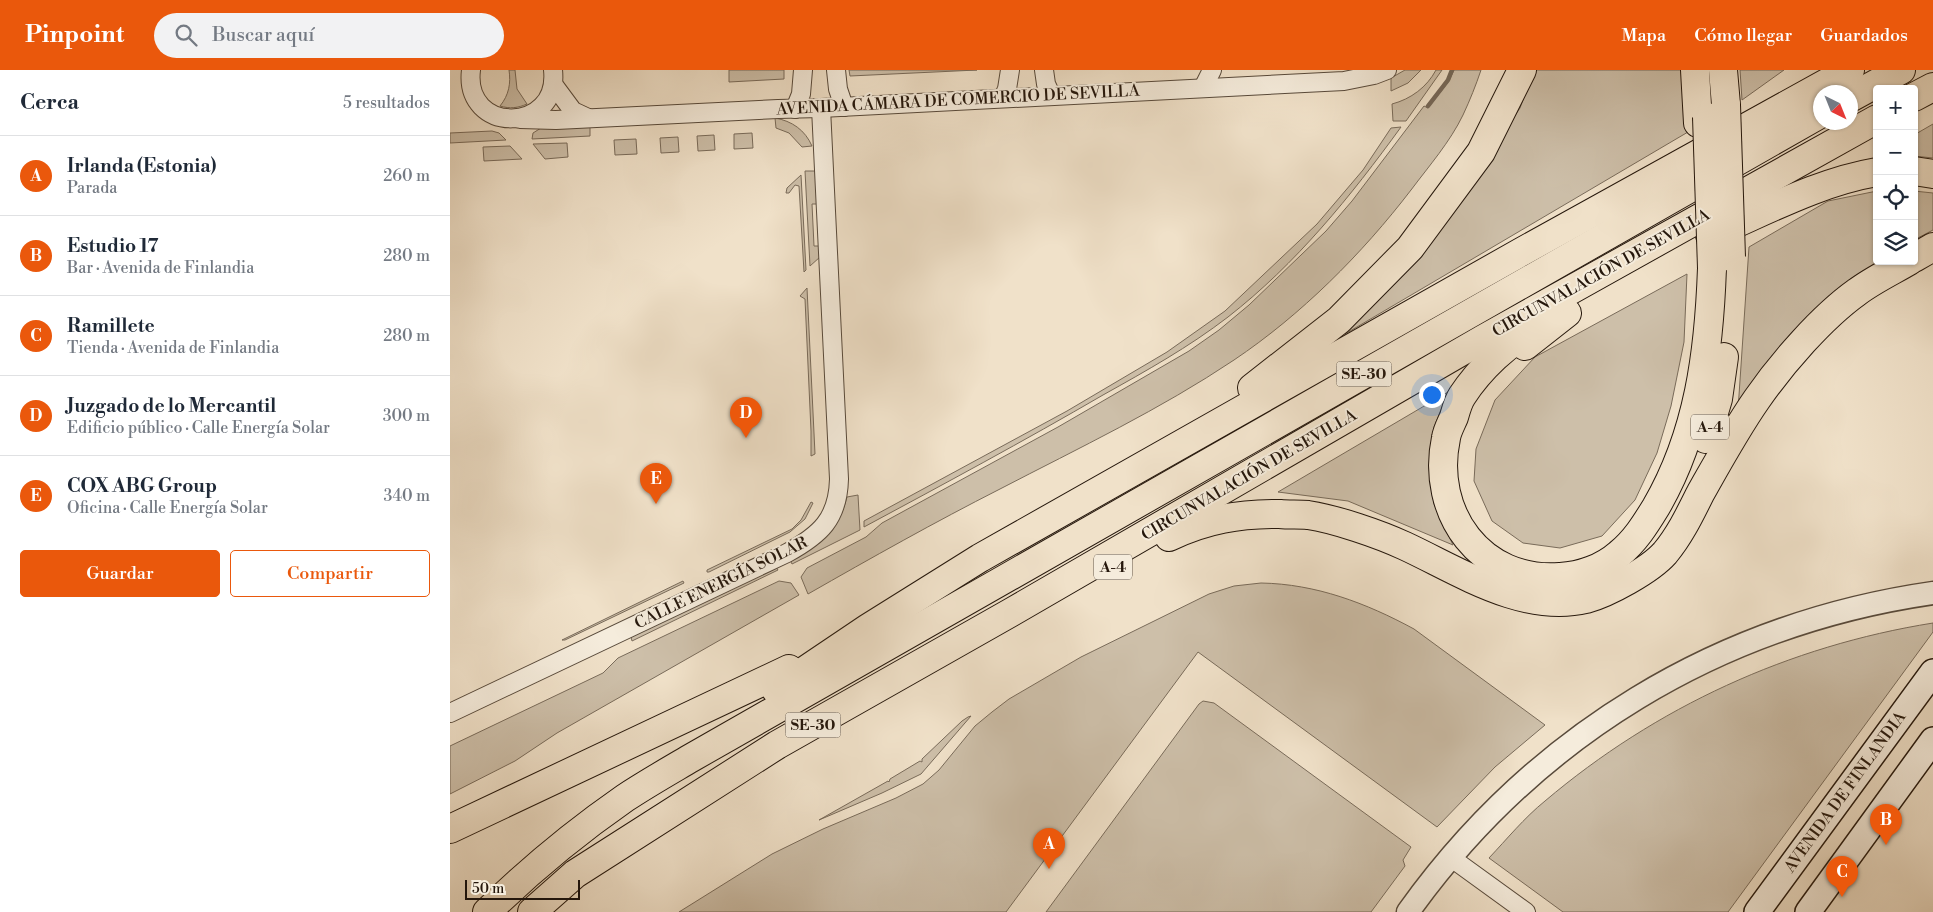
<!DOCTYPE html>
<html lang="es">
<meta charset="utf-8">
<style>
:root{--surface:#fff;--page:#f2f2f3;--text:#1f2937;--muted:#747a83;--line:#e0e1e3;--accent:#ea580c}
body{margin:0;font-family:"Libre Bodoni",serif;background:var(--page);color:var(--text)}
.controls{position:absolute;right:15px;top:15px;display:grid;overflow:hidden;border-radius:5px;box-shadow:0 1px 4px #0004}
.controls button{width:45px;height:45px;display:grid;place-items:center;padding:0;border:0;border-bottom:1px solid var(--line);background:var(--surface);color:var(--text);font:25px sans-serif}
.compass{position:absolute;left:1363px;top:15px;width:45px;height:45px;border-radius:50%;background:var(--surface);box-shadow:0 1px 4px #0004;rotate:137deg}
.scale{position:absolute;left:15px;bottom:12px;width:115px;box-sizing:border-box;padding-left:5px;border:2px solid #25170c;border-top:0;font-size:14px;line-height:18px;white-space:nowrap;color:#25170c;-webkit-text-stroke:4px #f5ecdc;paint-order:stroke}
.you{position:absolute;left:981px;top:324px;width:18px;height:18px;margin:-12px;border:4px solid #fff;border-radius:50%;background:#1a73e8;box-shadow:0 0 0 8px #1a73e833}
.badge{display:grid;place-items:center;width:32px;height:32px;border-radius:50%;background:var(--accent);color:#fff;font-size:16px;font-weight:700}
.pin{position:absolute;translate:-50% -41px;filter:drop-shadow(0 1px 2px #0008)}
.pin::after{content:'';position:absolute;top:26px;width:18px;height:15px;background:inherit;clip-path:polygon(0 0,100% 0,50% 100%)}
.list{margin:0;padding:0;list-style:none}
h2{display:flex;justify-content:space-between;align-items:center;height:65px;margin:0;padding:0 20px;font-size:21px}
h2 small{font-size:16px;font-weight:400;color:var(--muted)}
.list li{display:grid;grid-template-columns:32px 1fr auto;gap:15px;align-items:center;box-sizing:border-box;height:80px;padding:0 20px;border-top:1px solid var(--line)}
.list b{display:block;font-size:19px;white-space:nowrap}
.list p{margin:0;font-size:16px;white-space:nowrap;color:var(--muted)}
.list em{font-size:16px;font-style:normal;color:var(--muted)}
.actions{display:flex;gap:10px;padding:15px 20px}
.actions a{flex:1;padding:11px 0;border:1px solid var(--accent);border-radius:5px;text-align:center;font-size:18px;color:var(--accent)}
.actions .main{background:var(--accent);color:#fff}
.icon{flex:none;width:28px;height:28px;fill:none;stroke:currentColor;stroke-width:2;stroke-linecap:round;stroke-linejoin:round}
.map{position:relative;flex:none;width:1483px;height:842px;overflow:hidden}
header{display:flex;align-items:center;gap:30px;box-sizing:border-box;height:70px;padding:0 25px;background:var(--accent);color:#fff}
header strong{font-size:24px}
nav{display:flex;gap:28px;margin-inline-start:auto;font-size:18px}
.search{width:350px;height:45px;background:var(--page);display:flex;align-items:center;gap:12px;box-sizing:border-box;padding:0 18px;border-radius:28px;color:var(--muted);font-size:19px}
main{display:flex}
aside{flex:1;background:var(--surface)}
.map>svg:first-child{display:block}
.green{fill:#cdbfa9;stroke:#796b5a}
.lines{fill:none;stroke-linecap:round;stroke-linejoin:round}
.stream{stroke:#756757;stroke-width:4.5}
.minor-casing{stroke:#584a3b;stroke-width:20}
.tertiary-casing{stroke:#584a3b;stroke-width:25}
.secondary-casing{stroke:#25170c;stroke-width:28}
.motorway-casing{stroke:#25170c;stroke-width:30}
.minor{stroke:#f5ecdc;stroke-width:18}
.tertiary{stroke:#f5ecdc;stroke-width:22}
.secondary{stroke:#f5ecdc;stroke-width:25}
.motorway{stroke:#f0e1c9;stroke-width:28}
.motorway-bridge-casing{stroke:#25170c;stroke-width:30;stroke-linecap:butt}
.motorway-bridge{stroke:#f0e1c9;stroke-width:28}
.labels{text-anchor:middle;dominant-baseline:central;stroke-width:4;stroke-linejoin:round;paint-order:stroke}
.shield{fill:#f5ecdc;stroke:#63574a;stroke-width:1}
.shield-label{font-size:15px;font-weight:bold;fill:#25170c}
.street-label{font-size:16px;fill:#25170c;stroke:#f5ecdc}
</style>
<header>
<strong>Pinpoint</strong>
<div class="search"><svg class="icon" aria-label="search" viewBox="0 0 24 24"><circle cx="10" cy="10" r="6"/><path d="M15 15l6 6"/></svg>Buscar aquí</div>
<nav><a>Mapa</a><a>Cómo llegar</a><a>Guardados</a></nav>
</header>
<main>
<aside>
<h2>Cerca<small>5 resultados</small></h2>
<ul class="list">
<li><span class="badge">A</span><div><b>Irlanda (Estonia)</b><p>Parada</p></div><em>260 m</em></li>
<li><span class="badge">B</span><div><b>Estudio 17</b><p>Bar · Avenida de Finlandia</p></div><em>280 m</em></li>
<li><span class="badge">C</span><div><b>Ramillete</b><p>Tienda · Avenida de Finlandia</p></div><em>280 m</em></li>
<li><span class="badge">D</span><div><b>Juzgado de lo Mercantil</b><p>Edificio público · Calle Energía Solar</p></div><em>300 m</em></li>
<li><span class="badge">E</span><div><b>COX ABG Group</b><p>Oficina · Calle Energía Solar</p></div><em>340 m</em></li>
</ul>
<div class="actions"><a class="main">Guardar</a><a>Compartir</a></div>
</aside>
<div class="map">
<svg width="1483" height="842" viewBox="0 0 1483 842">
<rect width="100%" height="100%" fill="#f0e1c9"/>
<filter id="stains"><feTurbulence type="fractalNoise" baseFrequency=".004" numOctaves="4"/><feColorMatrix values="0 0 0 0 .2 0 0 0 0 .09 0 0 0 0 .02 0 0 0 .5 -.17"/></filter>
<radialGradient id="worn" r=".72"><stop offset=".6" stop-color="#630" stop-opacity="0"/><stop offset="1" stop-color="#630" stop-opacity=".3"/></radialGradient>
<g class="green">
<path d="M59 0H65L67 19 77 34C68 38 60 39 50 36 59 25 61 13 59 0Z"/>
<polygon points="279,0 334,0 334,9 279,12"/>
<polygon points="399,0 527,0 400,6"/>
<polygon points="955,0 971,0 958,13 941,21 941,8"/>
<path d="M986 0H992L956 51H943L942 34C961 29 977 17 986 0Z"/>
<path d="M1004 0H1031C1026 15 1020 30 1013 45 1000 72 979 96 961 120 912 184 851 245 784 290 711 339 629 378 550 419 485 452 421 488 358 524L351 507 357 498 416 467 432 453 608 357 739 281 769 260 799 235 876 161 902 131 974 36 978 38 999 11Z"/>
<polygon points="1084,0 1231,0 1238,62 895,264 987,162 1070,38"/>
<polygon points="1290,0 1334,0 1292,30"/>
<path d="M325 48C342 51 355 60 362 76L352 77 339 63 326 58Z"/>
<polygon points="1483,54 1483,88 1464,86 1464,65"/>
<polygon points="140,56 140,66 82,69 83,63 91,58"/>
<path d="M951 57C901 126 846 194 778 247 739 277 696 301 653 325 574 371 494 414 414 457V451L617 341 717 282 775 241 867 154 913 100 941 58Z"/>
<polygon points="42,61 49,63 56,70 0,73 0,63"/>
<polygon points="302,63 303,78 284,79 284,64"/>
<polygon points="264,65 265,80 248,81 247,66"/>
<polygon points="228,67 229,82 211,83 210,68"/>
<polygon points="186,69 187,84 165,85 164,70"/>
<polygon points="117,73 118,87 95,89 83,74"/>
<polygon points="60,76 72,89 34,91 33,77"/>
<polygon points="355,101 366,101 367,134 362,134 364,176 369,176 370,187 360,196"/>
<polygon points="351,105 356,200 354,202 349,116 345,115 339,123 336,123 337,118"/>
<polygon points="1427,121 1427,191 1428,191 1375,233 1288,340 1299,177 1378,131"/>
<polygon points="1464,121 1483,123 1483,160 1464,170"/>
<polygon points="1237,204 1234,272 1221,336 1207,383 1185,430 1152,466 1110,478 1073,473 1042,451 1024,411 1026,379 1045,330 1085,287"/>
<polygon points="357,218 365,384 361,386 361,361 355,229 350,226"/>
<polygon points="998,322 984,357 979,398 984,434 1003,475 898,431 828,422"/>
<path d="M408 425 410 460 342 494 340 490C371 476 388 461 397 427Z"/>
<polygon points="361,432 363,433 355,449 340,462 259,502 257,502 257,500 342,459 351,450"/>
<polygon points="326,497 328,500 182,571 181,567"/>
<polygon points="233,511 234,513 115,570 112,570"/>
<polygon points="329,511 341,513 349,525 107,663 65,691 0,724 0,676 153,603 168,588"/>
<path d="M811 513C866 514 916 533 964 559L1095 655 1045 697 987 757 748 582 556 842H229L322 784 373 759 446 728 473 714 489 700 525 656 542 642 559 629 631 587 759 524 784 516Z"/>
<path d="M1483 553V562L1278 842H1113L1039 788C1057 769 1074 748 1095 731 1206 637 1339 576 1483 553Z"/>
<polygon points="753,631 764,633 961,777 953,790 955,796 921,842 596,842 749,634"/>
<polygon points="521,646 471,704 432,723 369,750 438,711 439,712 440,709 470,691 472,692 472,689 512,651 518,647"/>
</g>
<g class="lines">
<polyline class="stream" points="978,36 998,10 1002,0"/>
<g class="minor-casing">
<g id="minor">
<path d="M21 0C13 65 110 64 103 0"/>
<polyline points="386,0 388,19 394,37"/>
<polyline points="594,0 596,14 601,25"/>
<polyline points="103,14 123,41 138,48"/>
<polyline points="753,18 762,0"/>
<polyline points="553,28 557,19 560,0"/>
<polyline points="345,39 351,24 353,0"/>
<polyline points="70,49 106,50 328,39 371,38 894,11 924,5 937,0"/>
<path d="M0 643 337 483C370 465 388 449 389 409L371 38"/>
<polyline points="1000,787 1076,842"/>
</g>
</g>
<g class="tertiary-casing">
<path id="tertiary" d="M958 842C1084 666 1268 554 1483 523"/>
</g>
<g class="secondary-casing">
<g id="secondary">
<polyline points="1307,842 1483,602"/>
<polyline points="1358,842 1483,670"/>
</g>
</g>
<g class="motorway-casing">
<g id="motorway">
<polyline points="1245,0 1248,53"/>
<polyline points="1273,0 1276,35"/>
<polyline points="1464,27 1483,17"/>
<polyline points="1400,28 1451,0"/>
<polyline points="1464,101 1483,104"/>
<path d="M1260 165C1314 142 1368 112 1427 102"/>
<polyline points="1464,188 1483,177"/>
<path d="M1087 258C1058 271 1029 300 1012 326 1008 332 1006 340 1004 347 1001 354 997 361 996 368 980 443 1031 513 1110 507 1131 506 1153 498 1169 484 1185 471 1195 455 1206 437 1249 363 1259 282 1262 198"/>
<polyline points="1075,276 1117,243"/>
<polyline points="802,318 889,250 960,178 1031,82 1072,0"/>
<polyline points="1256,369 1268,329 1274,287"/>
<path d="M719 467C756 449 789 444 830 444 839 445 849 444 858 445 885 449 929 464 955 476 1009 501 1073 544 1136 529 1158 523 1200 500 1215 483 1230 465 1240 444 1250 424 1268 392 1286 359 1307 329 1332 293 1372 247 1407 222 1423 210 1442 201 1459 191"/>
<polyline points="326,620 418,558 530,488 1073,181 1400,0"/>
<polyline points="0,759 339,599"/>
<path d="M37 842C80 800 126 762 175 728 196 714 219 701 241 688L1370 44"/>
<polyline points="82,842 125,804 327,675 560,543 1033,269 1427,49"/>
</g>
</g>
<use href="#minor" class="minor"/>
<use href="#tertiary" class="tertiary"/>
<use href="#secondary" class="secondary"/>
<use href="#motorway" class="motorway"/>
<g class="motorway-bridge-casing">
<g id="motorway-bridge">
<polyline points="1276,35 1281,187"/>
<polyline points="1257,47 1262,198"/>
</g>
</g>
<use href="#motorway-bridge" class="motorway-bridge"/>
</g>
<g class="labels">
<g class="shield">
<rect x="886.5" y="291.5" width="55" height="25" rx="4"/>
<rect x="1241" y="344.5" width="38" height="25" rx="4"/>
<rect x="644" y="484.5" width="38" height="25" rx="4"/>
<rect x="335.5" y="642.5" width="55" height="25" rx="4"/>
</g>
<g class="shield-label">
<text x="914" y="304">SE-30</text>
<text x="1260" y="357">A-4</text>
<text x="663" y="497">A-4</text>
<text x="363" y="655">SE-30</text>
</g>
<g class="street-label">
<text transform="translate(508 30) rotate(-3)">AVENIDA CÁMARA DE COMERCIO DE SEVILLA</text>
<text transform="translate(1151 203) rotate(-29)">CIRCUNVALACIÓN DE SEVILLA</text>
<text transform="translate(799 405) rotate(-30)">CIRCUNVALACIÓN DE SEVILLA</text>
<text transform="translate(271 513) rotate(-26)">CALLE ENERGÍA SOLAR</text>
<text transform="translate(1395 722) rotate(-54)">AVENIDA DE FINLANDIA</text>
</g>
</g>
<rect width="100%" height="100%" filter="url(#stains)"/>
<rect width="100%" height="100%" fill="url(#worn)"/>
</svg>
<div class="controls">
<button>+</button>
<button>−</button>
<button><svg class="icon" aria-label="locate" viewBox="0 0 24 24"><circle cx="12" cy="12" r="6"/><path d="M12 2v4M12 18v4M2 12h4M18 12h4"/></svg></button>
<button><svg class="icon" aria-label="layers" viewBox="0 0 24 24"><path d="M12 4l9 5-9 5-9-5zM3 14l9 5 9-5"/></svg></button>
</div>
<svg class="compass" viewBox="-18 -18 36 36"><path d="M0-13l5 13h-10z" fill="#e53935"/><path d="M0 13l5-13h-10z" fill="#747a83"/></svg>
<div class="scale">50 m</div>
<div class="you"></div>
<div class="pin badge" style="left:599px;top:799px">A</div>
<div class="pin badge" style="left:1436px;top:775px">B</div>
<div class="pin badge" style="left:1392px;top:827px">C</div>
<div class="pin badge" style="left:296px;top:368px">D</div>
<div class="pin badge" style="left:206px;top:434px">E</div>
</div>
</main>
